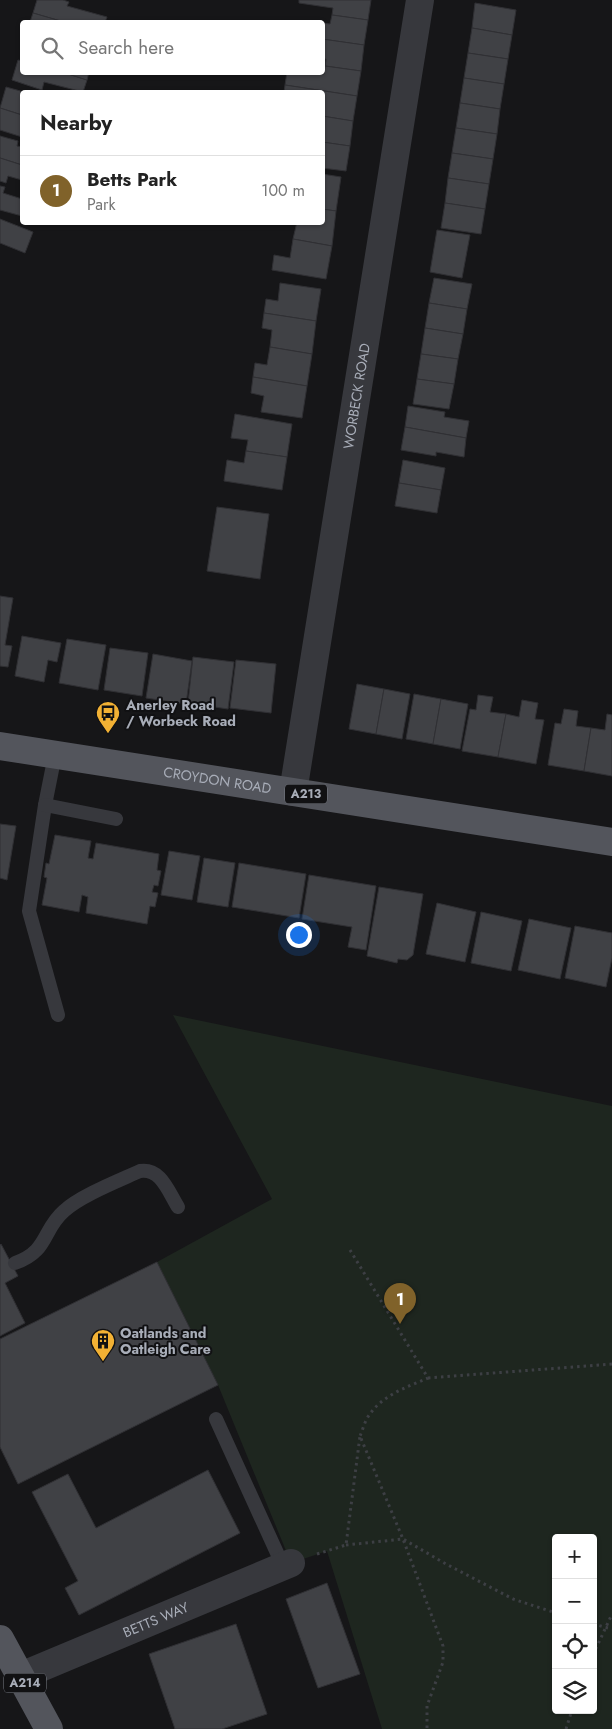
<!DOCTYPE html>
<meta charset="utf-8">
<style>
:root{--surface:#fff;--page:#f6f6f6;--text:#222;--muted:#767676;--line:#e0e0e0;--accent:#80622a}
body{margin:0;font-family:Jost,sans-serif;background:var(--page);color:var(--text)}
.controls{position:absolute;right:15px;bottom:15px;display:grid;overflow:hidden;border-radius:5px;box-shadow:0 1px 4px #0004}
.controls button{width:45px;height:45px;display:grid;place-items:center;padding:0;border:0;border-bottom:1px solid var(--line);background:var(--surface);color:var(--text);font:25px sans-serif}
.you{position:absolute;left:298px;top:934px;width:18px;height:18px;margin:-12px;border:4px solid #fff;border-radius:50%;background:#1a73e8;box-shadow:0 0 0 8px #1a73e833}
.badge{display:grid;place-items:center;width:32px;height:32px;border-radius:50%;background:var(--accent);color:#fff;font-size:16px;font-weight:700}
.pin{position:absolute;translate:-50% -41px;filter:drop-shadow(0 1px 2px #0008)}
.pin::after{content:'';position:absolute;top:26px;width:18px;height:15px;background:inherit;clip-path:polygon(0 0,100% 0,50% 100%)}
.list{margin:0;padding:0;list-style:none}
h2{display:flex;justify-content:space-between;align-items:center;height:65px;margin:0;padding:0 20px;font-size:21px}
h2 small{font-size:16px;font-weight:400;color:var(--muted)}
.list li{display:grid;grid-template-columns:32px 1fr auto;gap:15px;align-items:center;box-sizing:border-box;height:70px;padding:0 20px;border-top:1px solid var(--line)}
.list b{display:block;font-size:19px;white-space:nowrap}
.list p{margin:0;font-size:16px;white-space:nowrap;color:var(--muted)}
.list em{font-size:16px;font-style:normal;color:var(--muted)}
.icon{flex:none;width:28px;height:28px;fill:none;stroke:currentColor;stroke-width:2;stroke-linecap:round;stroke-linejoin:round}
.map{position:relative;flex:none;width:612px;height:1729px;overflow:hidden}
.search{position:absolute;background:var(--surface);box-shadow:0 1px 4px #0004;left:20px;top:20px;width:305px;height:55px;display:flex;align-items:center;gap:12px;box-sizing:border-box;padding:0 18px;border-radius:5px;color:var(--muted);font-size:19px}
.panel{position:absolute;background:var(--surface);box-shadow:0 1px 4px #0004;left:20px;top:90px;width:305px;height:135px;border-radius:5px}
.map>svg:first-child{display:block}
.green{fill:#1e261f;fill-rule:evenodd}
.building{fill:#404145;stroke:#303034}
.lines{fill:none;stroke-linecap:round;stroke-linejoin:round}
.path{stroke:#3d3f44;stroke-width:3;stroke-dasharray:2.5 4;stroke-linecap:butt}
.lane{stroke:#37383d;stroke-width:14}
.street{stroke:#37383d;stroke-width:28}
.primary{stroke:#53555c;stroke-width:28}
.labels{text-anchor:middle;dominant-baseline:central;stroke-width:4;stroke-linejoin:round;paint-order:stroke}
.shield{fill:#111113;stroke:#7b7e86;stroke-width:1}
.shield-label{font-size:12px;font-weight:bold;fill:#a8adb8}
.street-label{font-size:14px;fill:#a8adb8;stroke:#111113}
.poi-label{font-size:14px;font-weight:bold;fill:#a8adb8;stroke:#111113;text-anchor:start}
</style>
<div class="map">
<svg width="612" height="1729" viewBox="0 0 612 1729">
<rect width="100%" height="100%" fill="#161618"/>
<path class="green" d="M173 1015 612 1106V1729H382L327 1551 291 1563 218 1385 157 1262 272 1199ZM556 1538H593V1710H556Z"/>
<g class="building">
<polygon points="37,0 63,0 69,2 67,6 107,17 105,22 64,22 33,13"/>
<polygon points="299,0 371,0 368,20 332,15 333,8 299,3"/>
<polygon points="475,3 516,10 512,35 472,28"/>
<polygon points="33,13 64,22 30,22"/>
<polygon points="332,15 368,20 364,45 322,39 322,23 330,24"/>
<polygon points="472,28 512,35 508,59 468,53"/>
<polygon points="322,39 364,45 361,71 325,66 326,59 322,59"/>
<polygon points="468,53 508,59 504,84 464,78"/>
<polygon points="18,60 22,61 22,72 62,72 87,80 83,92 44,82 42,90 12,80"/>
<polygon points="325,66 361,71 357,96 285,85 287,72 324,74"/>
<polygon points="62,72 89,72 87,80"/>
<polygon points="464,78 504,84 500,109 460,103"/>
<polygon points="285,85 357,96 353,121 322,116 322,92 284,92"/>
<polygon points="6,87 24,92 22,92 22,115 0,108"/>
<polygon points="460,103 500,109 497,134 456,128"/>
<polygon points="0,108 22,115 22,137 0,130"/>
<polygon points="322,116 353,121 350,146 322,142"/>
<polygon points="456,128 497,134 493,159 452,153"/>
<polygon points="0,136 18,141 17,146 22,147 22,165 0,158"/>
<polygon points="322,142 350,146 346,171 322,168"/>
<polygon points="452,153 493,159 489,184 448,178"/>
<polygon points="0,158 22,165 22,180 8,176 6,183 0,181"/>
<polygon points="322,174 341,177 336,211 322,209"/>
<polygon points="448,178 489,184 485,209 445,203"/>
<polygon points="0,186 5,187 3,193 22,199 22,216 0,210"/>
<polygon points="445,203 485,209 481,234 441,228"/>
<polygon points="322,209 336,211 332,246 293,239 297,222 322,222"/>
<polygon points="0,219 33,232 25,253 0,243"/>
<polygon points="437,230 470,235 462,278 430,272"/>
<polygon points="293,239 332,246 326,279 272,270 274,255 290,258"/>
<polygon points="434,278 472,284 467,309 429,303"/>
<polygon points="280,283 321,289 316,321 264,313 266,299 278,301"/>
<polygon points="429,303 467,309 463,334 425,328"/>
<polygon points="264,313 316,321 312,354 270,347 272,330 262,328"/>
<polygon points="425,328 463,334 458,359 421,354"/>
<polygon points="270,347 312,354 307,386 253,377 255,363 267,365"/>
<polygon points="421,354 458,359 454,384 417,379"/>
<polygon points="253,377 307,386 302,418 261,412 264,396 251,393"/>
<polygon points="417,379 454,384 449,409 413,404"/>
<polygon points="408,406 445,412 444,417 469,421 466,438 405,427"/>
<polygon points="235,414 292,424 287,457 246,451 248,440 231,438"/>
<polygon points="405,427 466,438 464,457 436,452 436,456 401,450"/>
<polygon points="246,451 287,457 282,490 224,481 227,460 244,463"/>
<polygon points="403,460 445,468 441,490 399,483"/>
<polygon points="399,483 441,490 437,513 395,506"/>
<polygon points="217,507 269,514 260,579 207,571"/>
<polygon points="0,596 13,598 5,645 12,646 8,667 0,666"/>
<polygon points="22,636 61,643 57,662 48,660 44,682 15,676"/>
<polygon points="67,639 106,645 98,690 59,683"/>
<polygon points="110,648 148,653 142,696 104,690"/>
<polygon points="153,654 192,661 186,704 146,698"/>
<polygon points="193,657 234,662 228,709 188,703"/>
<polygon points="236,660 276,664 271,713 230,708"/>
<polygon points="357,684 384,689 376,734 349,729"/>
<polygon points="384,689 410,694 402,739 376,734"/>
<polygon points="414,694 441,699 433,744 406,739"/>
<polygon points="478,695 493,697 490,712 506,714 498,757 462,751 470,709 476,710"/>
<polygon points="441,699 468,704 460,749 433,744"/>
<polygon points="522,700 538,703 535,719 544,720 536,764 498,757 506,714 519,717"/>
<polygon points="564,709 578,711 576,726 591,728 584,771 548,765 555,723 561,724"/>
<polygon points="607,714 612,715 612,776 584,771 591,728 605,730"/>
<polygon points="0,824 16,826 7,880 0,878"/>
<polygon points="55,835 91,841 88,858 93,859 96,843 159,854 157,870 161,871 158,886 154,885 152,892 158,893 155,907 150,906 147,924 86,913 88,897 82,895 79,912 42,905 47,878 44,877 46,863 49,864"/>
<polygon points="169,851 200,856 192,900 161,895"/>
<polygon points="204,858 235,863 228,907 197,902"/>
<polygon points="239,863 306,874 299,918 232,907"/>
<polygon points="309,875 376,886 366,950 348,947 352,927 302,919"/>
<polygon points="379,887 423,894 413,955 407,960 398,959 397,963 367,956"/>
<polygon points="437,903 476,912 465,962 426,954"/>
<polygon points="481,912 522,921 511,971 471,963"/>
<polygon points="529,919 571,928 560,979 518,970"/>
<polygon points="575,926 612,933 612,958 606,987 565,978"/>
<polygon points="1,1244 18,1276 5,1283 25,1323 0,1336 0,1245"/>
<polygon points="157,1262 218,1385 18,1484 0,1447 0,1339"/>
<polygon points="208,1470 240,1533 79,1615 65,1588 78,1581 32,1492 68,1474 96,1528"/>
<polygon points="327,1583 360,1674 318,1688 286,1599"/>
<polygon points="236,1624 267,1714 222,1729 175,1729 149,1654"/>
</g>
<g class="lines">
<g class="path">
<path d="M350 1250 428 1378C407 1387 383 1395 370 1414 365 1420 363 1429 360 1436"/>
<polyline points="428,1378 612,1364"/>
<polyline points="346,1545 403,1539 446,1564 513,1599 556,1613"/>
<polyline points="317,1554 346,1545 360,1436 403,1539 443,1646 443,1662 427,1706 427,1729"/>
<polyline points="593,1624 612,1629"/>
<polyline points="593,1655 612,1614"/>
<polyline points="566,1729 572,1710"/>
</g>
<g class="lane">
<polyline points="55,755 45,805 29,911 58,1015"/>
<polyline points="45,805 116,819"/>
<path d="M15 1263C49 1251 42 1230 64 1211 80 1196 118 1181 140 1171 161 1168 168 1191 178 1207"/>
<polyline points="216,1419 283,1566"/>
</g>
<g class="street">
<path id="s1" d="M293 792 420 0"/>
<path id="s2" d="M21 1676 291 1563"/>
</g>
<g class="primary">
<path id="s3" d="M0 746 612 842"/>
<polyline points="0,1639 49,1729"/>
</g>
</g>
<defs>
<g id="bus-pin" transform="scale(1.25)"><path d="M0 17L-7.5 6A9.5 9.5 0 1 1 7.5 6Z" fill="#f2b134" stroke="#111113"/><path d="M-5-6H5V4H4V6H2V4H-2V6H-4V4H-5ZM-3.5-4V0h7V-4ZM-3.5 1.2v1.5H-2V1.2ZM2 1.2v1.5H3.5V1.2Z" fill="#111"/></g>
<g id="building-pin" transform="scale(1.25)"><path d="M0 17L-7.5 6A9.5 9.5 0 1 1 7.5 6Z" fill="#f2b134" stroke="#111113"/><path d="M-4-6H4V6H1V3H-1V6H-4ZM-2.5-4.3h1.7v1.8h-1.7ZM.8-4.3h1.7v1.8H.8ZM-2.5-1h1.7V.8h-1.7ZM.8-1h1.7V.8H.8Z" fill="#111"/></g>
</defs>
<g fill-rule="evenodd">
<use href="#bus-pin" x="108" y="713"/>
<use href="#building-pin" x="103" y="1341"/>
</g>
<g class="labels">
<g class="shield">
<rect x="285" y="784.5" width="42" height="19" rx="4"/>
<rect x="4" y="1673.5" width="42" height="19" rx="4"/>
</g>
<g class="shield-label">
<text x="306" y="794">A213</text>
<text x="25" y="1683">A214</text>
</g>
<g class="street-label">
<text stroke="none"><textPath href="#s1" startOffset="401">WORBECK ROAD</textPath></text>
<text stroke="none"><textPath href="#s3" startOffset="220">CROYDON ROAD</textPath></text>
<text stroke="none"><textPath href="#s2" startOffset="146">BETTS WAY</textPath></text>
</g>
<g class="poi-label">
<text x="126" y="705">Anerley Road<tspan x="126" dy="16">/ Worbeck Road</tspan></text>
<text x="120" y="1333">Oatlands and<tspan x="120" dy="16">Oatleigh Care</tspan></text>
</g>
</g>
</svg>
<div class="controls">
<button>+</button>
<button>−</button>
<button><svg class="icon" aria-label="locate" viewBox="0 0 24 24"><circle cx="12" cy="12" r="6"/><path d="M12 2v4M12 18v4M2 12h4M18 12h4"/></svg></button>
<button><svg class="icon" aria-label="layers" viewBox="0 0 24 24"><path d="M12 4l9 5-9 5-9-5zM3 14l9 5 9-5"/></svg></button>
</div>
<div class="you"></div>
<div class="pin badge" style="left:400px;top:1324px">1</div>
<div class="search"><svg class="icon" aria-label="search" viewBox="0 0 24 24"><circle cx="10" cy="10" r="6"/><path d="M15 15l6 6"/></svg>Search here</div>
<section class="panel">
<h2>Nearby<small></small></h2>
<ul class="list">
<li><span class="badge">1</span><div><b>Betts Park</b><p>Park</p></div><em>100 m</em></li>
</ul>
</section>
</div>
